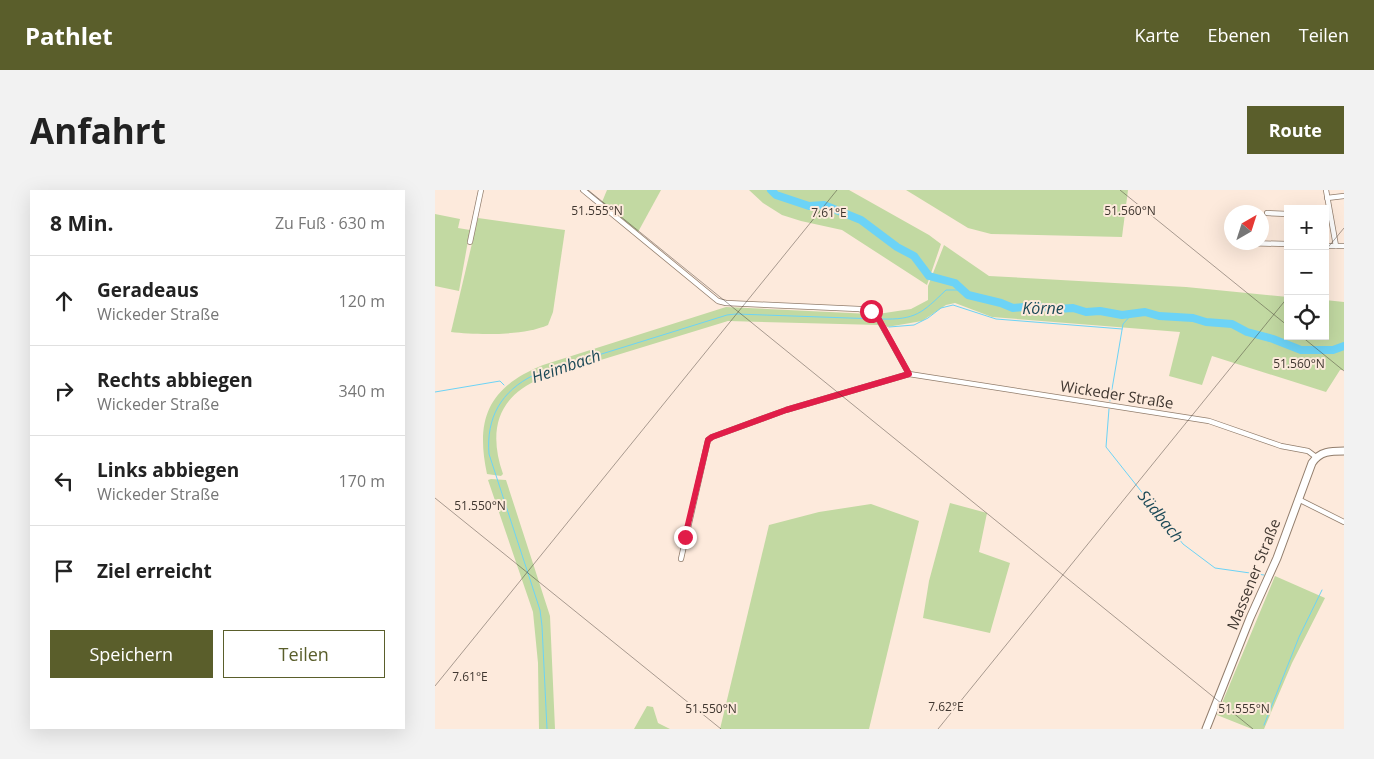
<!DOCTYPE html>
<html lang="de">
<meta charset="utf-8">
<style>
:root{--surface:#fff;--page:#f2f2f2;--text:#222;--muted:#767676;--line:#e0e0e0;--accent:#5a5e2b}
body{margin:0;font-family:"Open Sans",sans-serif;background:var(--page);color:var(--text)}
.controls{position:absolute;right:15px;top:15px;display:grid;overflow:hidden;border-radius:0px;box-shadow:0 5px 20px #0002}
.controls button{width:45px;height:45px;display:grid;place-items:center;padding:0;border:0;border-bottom:1px solid var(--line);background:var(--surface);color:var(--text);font:25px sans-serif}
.compass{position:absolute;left:789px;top:15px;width:45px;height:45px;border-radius:50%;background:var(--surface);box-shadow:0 5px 20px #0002;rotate:39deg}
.stop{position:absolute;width:15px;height:15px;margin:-11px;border:4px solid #e11d48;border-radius:50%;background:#fff}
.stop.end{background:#e11d48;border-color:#fff;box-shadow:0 1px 5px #0008}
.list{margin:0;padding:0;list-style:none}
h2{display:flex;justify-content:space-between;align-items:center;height:65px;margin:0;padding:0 20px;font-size:21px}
h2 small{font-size:16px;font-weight:400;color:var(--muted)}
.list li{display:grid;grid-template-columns:32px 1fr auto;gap:15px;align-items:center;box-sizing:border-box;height:90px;padding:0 20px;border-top:1px solid var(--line)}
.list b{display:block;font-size:19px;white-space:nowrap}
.list p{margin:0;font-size:16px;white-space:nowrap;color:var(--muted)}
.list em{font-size:16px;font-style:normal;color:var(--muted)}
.actions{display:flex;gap:10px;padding:15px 20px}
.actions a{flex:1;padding:11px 0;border:1px solid var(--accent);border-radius:0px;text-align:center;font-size:18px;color:var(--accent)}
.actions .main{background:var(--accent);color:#fff}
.icon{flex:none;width:28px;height:28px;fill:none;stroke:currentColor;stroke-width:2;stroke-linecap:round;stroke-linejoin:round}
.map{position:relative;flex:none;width:909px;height:539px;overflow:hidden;border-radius:0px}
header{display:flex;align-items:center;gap:30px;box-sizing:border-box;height:70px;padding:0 25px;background:var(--accent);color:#fff}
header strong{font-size:24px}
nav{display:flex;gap:28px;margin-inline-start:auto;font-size:18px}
.intro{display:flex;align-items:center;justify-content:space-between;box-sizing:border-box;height:120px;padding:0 30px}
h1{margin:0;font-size:35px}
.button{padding:12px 22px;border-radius:0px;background:var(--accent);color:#fff;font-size:18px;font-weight:700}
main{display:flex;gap:30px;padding:0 30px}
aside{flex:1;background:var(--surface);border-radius:0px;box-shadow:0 5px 20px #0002}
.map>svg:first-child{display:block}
.green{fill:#c2d9a2}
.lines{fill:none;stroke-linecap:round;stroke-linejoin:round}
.stream{stroke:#6cd3f6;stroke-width:1}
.river{stroke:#6cd3f6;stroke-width:8}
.street-casing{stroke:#927e6d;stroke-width:6}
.secondary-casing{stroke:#927e6d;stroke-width:9}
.street{stroke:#fff;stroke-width:4.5}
.secondary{stroke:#fff;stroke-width:7}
.route{stroke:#e11d48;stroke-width:6}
.ticks{fill:none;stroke:#403730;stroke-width:1;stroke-opacity:0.45}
.labels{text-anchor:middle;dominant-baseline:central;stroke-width:4;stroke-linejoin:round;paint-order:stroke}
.street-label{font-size:15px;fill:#403730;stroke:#fdeadc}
.water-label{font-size:16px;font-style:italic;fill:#1a4856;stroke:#fdeadc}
.ticks-label{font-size:12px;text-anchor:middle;fill:#403730;stroke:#fdeadc;stroke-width:4;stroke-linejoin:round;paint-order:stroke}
</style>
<header>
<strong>Pathlet</strong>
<nav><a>Karte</a><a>Ebenen</a><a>Teilen</a></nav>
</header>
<div class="intro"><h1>Anfahrt</h1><a class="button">Route</a></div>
<main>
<aside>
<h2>8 Min.<small>Zu Fuß · 630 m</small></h2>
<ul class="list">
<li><svg class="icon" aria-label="ahead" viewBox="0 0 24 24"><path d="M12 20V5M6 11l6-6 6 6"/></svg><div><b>Geradeaus</b><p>Wickeder Straße</p></div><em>120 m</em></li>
<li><svg class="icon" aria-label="right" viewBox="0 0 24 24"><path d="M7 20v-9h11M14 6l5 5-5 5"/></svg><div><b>Rechts abbiegen</b><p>Wickeder Straße</p></div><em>340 m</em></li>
<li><svg class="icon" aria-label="left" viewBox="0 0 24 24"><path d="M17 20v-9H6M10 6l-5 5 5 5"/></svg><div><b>Links abbiegen</b><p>Wickeder Straße</p></div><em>170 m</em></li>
<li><svg class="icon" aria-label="arrive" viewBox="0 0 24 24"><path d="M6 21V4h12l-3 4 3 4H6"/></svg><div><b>Ziel erreicht</b></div></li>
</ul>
<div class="actions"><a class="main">Speichern</a><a>Teilen</a></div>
</aside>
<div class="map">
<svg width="909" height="539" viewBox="0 0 909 539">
<rect width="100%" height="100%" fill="#fdeadc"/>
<g class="green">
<polygon points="172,0 226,0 203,42 167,12"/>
<polygon points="314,0 414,0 494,45 506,54 492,95 407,40 366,31 347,25 328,13"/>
<polygon points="471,0 693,0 687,47 556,44 533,38"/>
<polygon points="0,24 25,29 23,38 35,40 24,101 0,96"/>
<path d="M43 28 130 40 118 122 113 135C88 146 43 145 16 142Z"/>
<polygon points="509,55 554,86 751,97 853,107 853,146 890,146 890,110 909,112 909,180 905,180 891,202 777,166 767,195 734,186 745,142 557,127 520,113 511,115 487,131 452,137 443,124 476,119 493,110 493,96"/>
<path d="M291 117 436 124 444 135 293 131 107 188C62 206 53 241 68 284L66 286 52 284C40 228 54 197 108 175Z"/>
<polygon points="56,289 71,290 115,426 120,539 104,539 103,473 98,422 53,290"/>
<polygon points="515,313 552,323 544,362 575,373 555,443 488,428 494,391"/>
<polygon points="436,314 484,331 434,539 285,539 334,335 384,322"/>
<polygon points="840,386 890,408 857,473 829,539 817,539 782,525"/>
<polygon points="212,516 218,517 223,533 235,539 199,539"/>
</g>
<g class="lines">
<g class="stream">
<path d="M446 129C481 130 487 123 511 100H527"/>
<polyline points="454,137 479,135 493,128 506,118 518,115 561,129 687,139"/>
<polyline points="0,202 65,191 69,195"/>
<polyline points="675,211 688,134 697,124"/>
<polyline points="674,219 671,257 748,354 780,378 829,385"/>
<polyline points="829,535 864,447 887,400"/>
<path d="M112 539 107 436 105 420 54 264C51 228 66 201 99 185L292 125 301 124 442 129"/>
</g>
<polyline class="river" points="336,0 341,5 374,16 389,15 426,30 462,57 479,66 494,86 520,93 533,105 566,113 578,118 599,116 622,119 638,118 651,122 665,121 687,125 710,122 724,126 758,128 771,132 797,134 812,142 838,149 866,160 898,160 909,156"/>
<g class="street-casing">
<g id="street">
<polyline points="148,0 283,111 291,113 424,119 440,123 474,184"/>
<polyline points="891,0 901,56"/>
<polyline points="892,8 909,6"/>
<polyline points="832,23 853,24"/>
<polyline points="35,52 46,0"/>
<polyline points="810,53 853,54"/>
<polyline points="890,56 909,56"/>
<polyline points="863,309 909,332"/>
<polyline points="246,369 273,250 277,247 351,220 474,184 774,231 846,256 873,261 881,267"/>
</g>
</g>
<g class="secondary-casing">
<path id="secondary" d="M771 539 815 428 842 368 877 273C885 261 896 261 909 261"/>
</g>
<use href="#street" class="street"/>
<use href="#secondary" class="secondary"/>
</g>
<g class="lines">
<polyline class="route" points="250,347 273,250 277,247 351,220 474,184 441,124 436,121"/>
</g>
<path class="ticks" d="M153 0 818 539M685 0 853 136M890 61 909 38M866 146 909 181M0 308 286 539M0 496 402 0M503 539 853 107"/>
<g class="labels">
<g class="street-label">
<text transform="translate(682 204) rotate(9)">Wickeder Straße</text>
<text transform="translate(818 384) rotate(-68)">Massener Straße</text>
</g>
<g class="water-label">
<text x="608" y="118">Körne</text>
<text transform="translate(131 176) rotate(-19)">Heimbach</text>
<text transform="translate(726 326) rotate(51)">Südbach</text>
</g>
</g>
<g class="ticks-label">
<text x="162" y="25">51.555°N</text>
<text x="695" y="25">51.560°N</text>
<text x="394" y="27">7.61°E</text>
<text x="864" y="178">51.560°N</text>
<text x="45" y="320">51.550°N</text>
<text x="35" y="491">7.61°E</text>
<text x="511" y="521">7.62°E</text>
<text x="276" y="523">51.550°N</text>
<text x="809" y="523">51.555°N</text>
</g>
</svg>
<div class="controls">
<button>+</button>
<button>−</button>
<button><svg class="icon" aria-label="locate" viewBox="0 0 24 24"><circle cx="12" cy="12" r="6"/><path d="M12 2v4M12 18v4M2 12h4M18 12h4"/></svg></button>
</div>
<svg class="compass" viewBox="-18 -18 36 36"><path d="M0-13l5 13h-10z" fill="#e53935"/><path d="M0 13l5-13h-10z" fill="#767676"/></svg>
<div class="stop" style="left:436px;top:121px"></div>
<div class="stop end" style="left:250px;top:347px"></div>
</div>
</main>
